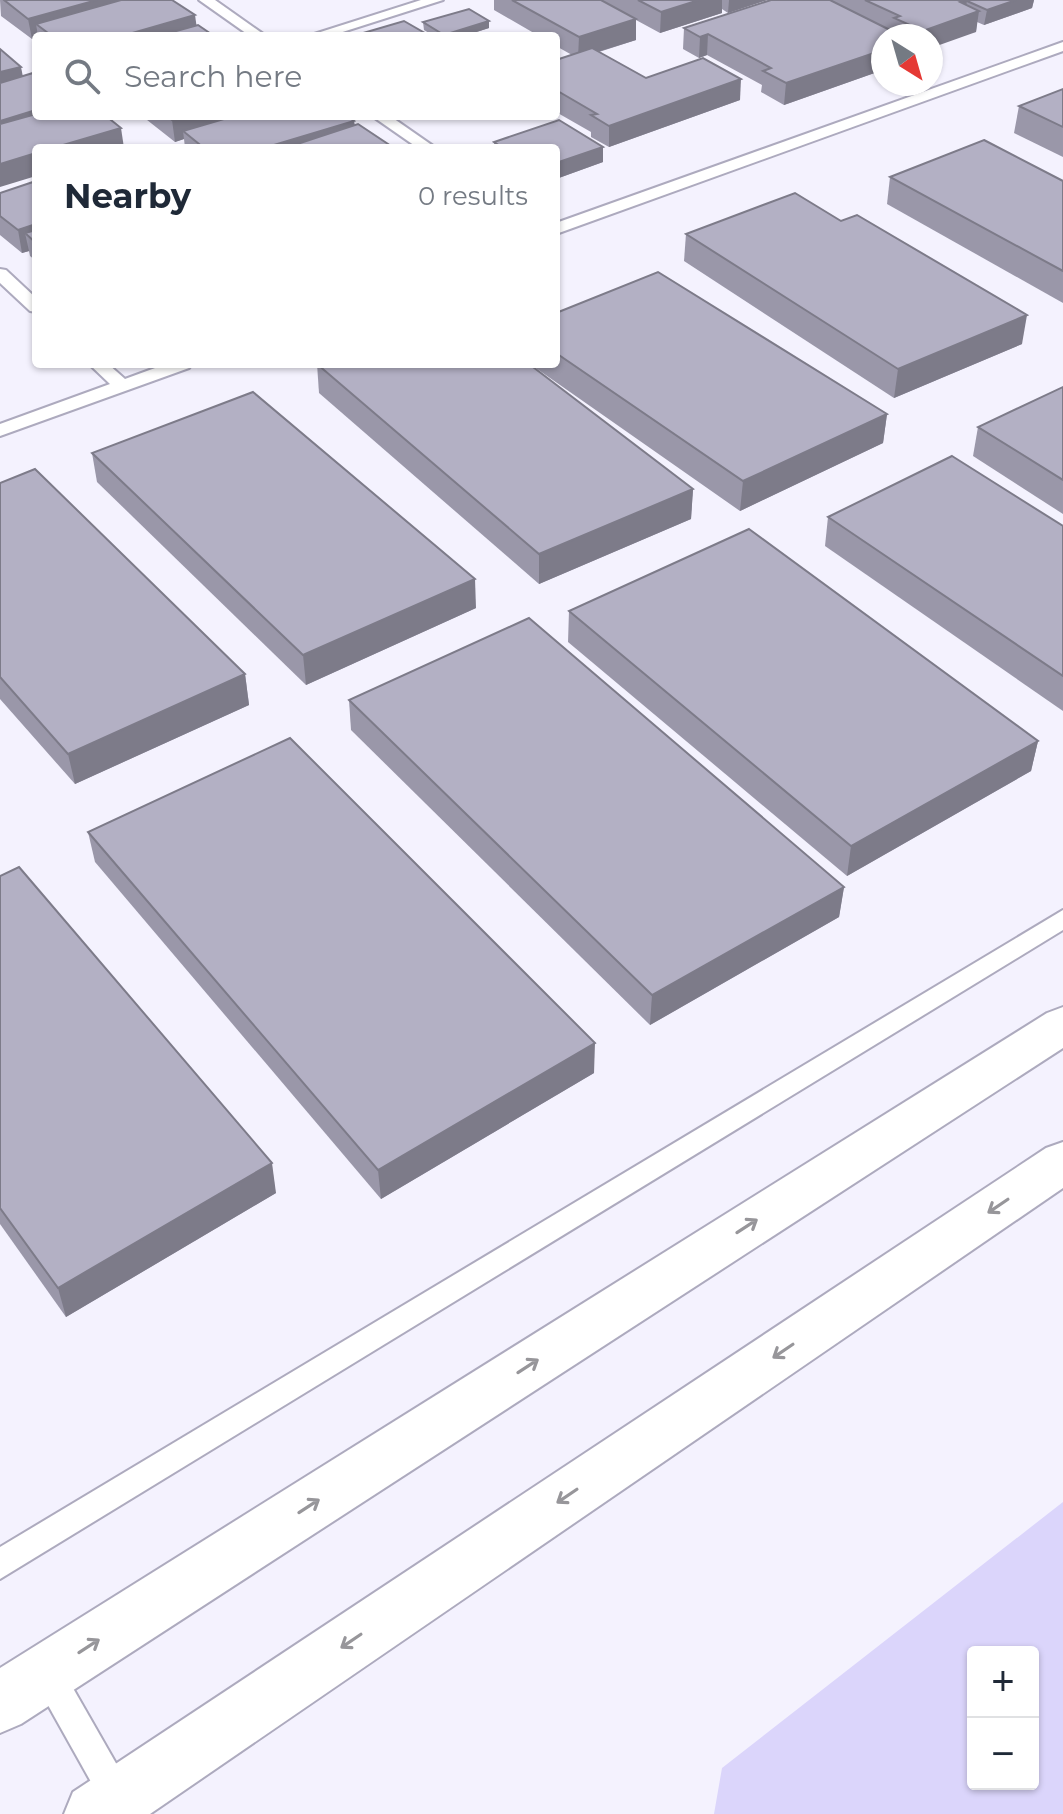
<!DOCTYPE html>
<meta charset="utf-8">
<style>
:root{--surface:#fff;--page:#f6f6f7;--text:#1f2937;--muted:#747a83;--line:#e0e1e3}
body{margin:0;font-family:Montserrat,sans-serif;background:var(--page);color:var(--text)}
.controls{position:absolute;right:24px;bottom:24px;display:grid;overflow:hidden;border-radius:8px;box-shadow:0 2px 6px #0004}
.controls button{width:72px;height:72px;display:grid;place-items:center;padding:0;border:0;border-bottom:2px solid var(--line);background:var(--surface);color:var(--text);font:40px sans-serif}
.compass{position:absolute;left:871px;top:24px;width:72px;height:72px;border-radius:50%;background:var(--surface);box-shadow:0 2px 6px #0004;rotate:143deg}
.list{margin:0;padding:0;list-style:none}
h2{display:flex;justify-content:space-between;align-items:center;height:104px;margin:0;padding:0 32px;font-size:34px}
h2 small{font-size:26px;font-weight:400;color:var(--muted)}
.icon{flex:none;width:44px;height:44px;fill:none;stroke:currentColor;stroke-width:2;stroke-linecap:round;stroke-linejoin:round}
.map{position:relative;flex:none;width:1063px;height:1814px;overflow:hidden}
.search{position:absolute;background:var(--surface);box-shadow:0 2px 6px #0004;left:32px;top:32px;width:528px;height:88px;display:flex;align-items:center;gap:20px;box-sizing:border-box;padding:0 28px;border-radius:8px;color:var(--muted);font-size:30px}
.panel{position:absolute;background:var(--surface);box-shadow:0 2px 6px #0004;left:32px;top:144px;width:528px;height:224px;border-radius:8px}
.map>svg:first-child{display:block}
.water{fill:#dbd5fb;fill-rule:evenodd}
.lines{fill:none;stroke-linecap:round;stroke-linejoin:round}
.lane-casing{stroke:#adaabe;stroke-width:4}
.secondary-casing{stroke:#adaabe;stroke-width:4}
.lane{fill:#fff;fill-rule:evenodd}
.secondary{fill:#fff;fill-rule:evenodd}
.wall{fill:#9a97a9}
.shaded-wall{fill:#7d7b89}
.building{fill:#b3b0c4;stroke:#7d7b89;stroke-width:2}
.oneway{stroke:#97969a}
</style>
<div class="map">
<svg width="1063" height="1814" viewBox="0 0 1063 1814">
<rect width="100%" height="100%" fill="#f4f2fe"/>
<path class="water" d="M1063 1502V1814H714L722 1768ZM973 1652H1033V1784H973Z"/>
<g class="lines">
<g class="lane-casing">
<g id="lane">
<polygon points="199,0 215,0 266,36 250,36"/>
<polygon points="421,0 443,0 330,36 308,36"/>
<polygon points="1063,42 1063,51 556,234 556,223"/>
<polygon points="372,116 390,116 436,148 418,148"/>
<polygon points="0,269 6,270 36,298 36,312 30,311 0,283"/>
<polygon points="89,364 108,364 125,379 166,364 192,364 189,368 0,436 0,424 110,384"/>
<polygon points="1063,910 1063,930 0,1579 0,1547"/>
<polygon points="46,1657 58,1662 145,1814 109,1814 30,1673 34,1662"/>
</g>
</g>
<g class="secondary-casing">
<g id="secondary">
<polygon points="1063,1007 1063,1048 21,1724 0,1733 0,1668 1047,1013"/>
<polygon points="1063,1142 1063,1188 150,1814 64,1814 73,1792 1046,1148"/>
</g>
</g>
<use href="#lane" class="lane"/>
<use href="#secondary" class="secondary"/>
</g>
<g class="wall">
<polygon points="0,0 172,0 196,25 214,36 36,36 36,38 32,39 1,16"/>
<polygon points="494,0 767,0 728,13 722,9 722,13 660,33 636,20 636,40 599,52 646,78 740,100 609,147 591,137 591,132 556,112 556,60 572,55 556,46 556,36 539,36 494,10"/>
<polygon points="771,0 1034,0 1032,8 984,25 977,22 976,32 931,36 883,36 883,70 784,105 761,92 762,85 707,55 699,58 683,49 684,28"/>
<polygon points="489,21 489,28 464,36 434,36 424,30 423,22"/>
<polygon points="1063,89 1063,157 1014,133 1019,106"/>
<polygon points="142,116 347,116 354,121 355,126 394,148 185,148 184,139 175,142"/>
<polygon points="559,120 603,147 603,162 556,179 556,148 494,148 494,142"/>
<polygon points="890,177 1063,181 1063,303 887,204"/>
<polygon points="36,181 36,261 30,256 29,251 22,253 0,235 0,193"/>
<polygon points="841,221 1022,344 894,398 684,261 686,234"/>
<polygon points="556,313 887,414 883,443 740,511 530,364 556,364"/>
<polygon points="317,364 693,489 691,519 539,584 319,393"/>
<polygon points="1063,387 1063,514 973,456 978,427"/>
<polygon points="92,453 476,608 306,685 97,482"/>
<polygon points="0,483 245,674 249,705 75,784 0,699"/>
<polygon points="828,517 1063,526 1063,711 825,546"/>
<polygon points="569,611 1038,741 1031,771 847,876 568,642"/>
<polygon points="349,700 844,887 839,917 650,1025 351,730"/>
<polygon points="88,832 594,1073 381,1199 95,862"/>
<polygon points="0,876 276,1193 66,1317 0,1224"/>
</g>
<g class="shaded-wall">
<polygon points="97,0 154,0 36,24 38,36 36,36 36,38 32,39 28,19"/>
<polygon points="699,0 722,0 722,13 660,33 661,12"/>
<polygon points="729,0 767,0 728,13"/>
<polygon points="967,0 965,16 979,11 976,32 931,48 931,36 922,36 923,31 960,2"/>
<polygon points="1016,0 1034,0 1032,8 984,25 987,10"/>
<polygon points="195,15 198,36 122,36"/>
<polygon points="636,19 636,40 578,58 579,37"/>
<polygon points="489,21 489,28 464,36 444,36 444,35"/>
<polygon points="708,34 707,55 699,58 700,37"/>
<polygon points="883,50 883,70 784,105 786,83"/>
<polygon points="21,67 24,82 0,88 0,72"/>
<polygon points="741,79 740,100 609,147 609,126"/>
<polygon points="36,110 36,116 0,144 0,121"/>
<polygon points="185,116 259,116 183,131 184,139 175,142 172,120"/>
<polygon points="354,121 356,143 339,148 264,148"/>
<polygon points="121,128 124,148 53,148"/>
<polygon points="603,147 603,162 556,179 556,163"/>
<polygon points="36,153 36,176 0,187 0,164"/>
<polygon points="36,224 36,243 25,233 29,251 22,253 18,230"/>
<polygon points="1027,315 1022,344 894,398 898,369"/>
<polygon points="887,414 883,443 740,511 743,481"/>
<polygon points="693,489 691,519 539,584 539,554"/>
<polygon points="475,579 476,608 306,685 303,655"/>
<polygon points="245,674 249,705 75,784 68,754"/>
<polygon points="1038,741 1031,771 847,876 851,846"/>
<polygon points="844,887 839,917 650,1025 652,995"/>
<polygon points="595,1043 594,1073 381,1199 378,1170"/>
<polygon points="272,1163 276,1193 66,1317 58,1288"/>
</g>
<g class="building">
<polygon points="4,0 97,0 28,19"/>
<polygon points="121,0 172,0 195,15 122,36 52,36 36,24"/>
<polygon points="512,0 601,0 636,19 579,37"/>
<polygon points="638,0 699,0 661,12"/>
<polygon points="771,0 830,0 902,36 883,36 883,50 786,83 763,71 771,68 708,34 700,37 684,28"/>
<polygon points="865,0 966,0 960,2 979,11 923,31 894,18 900,16"/>
<polygon points="967,0 1016,0 987,10 967,1"/>
<polygon points="469,9 489,21 444,35 423,22"/>
<polygon points="404,21 430,36 353,36"/>
<polygon points="198,25 214,36 158,36"/>
<polygon points="592,48 646,78 703,58 741,79 609,126 591,115 597,114 556,90 556,60"/>
<polygon points="0,49 21,67 0,72"/>
<polygon points="33,73 36,76 36,110 0,121 0,83"/>
<polygon points="1063,89 1063,127 1019,106"/>
<polygon points="36,114 36,116 106,116 121,128 53,148 36,148 36,153 0,164 0,124"/>
<polygon points="167,116 185,116 172,120"/>
<polygon points="234,116 347,116 354,121 264,148 204,148 183,131"/>
<polygon points="559,120 603,147 556,163 556,148 503,148 494,142"/>
<polygon points="358,124 394,148 285,148"/>
<polygon points="984,140 1063,181 1063,271 890,177"/>
<polygon points="36,181 36,224 18,230 0,216 0,193"/>
<polygon points="795,193 841,221 857,215 1027,315 898,369 686,234"/>
<polygon points="36,230 36,243 25,233"/>
<polygon points="658,272 887,414 743,481 556,353 556,313"/>
<polygon points="317,364 529,364 693,489 539,554"/>
<polygon points="1063,387 1063,480 978,427"/>
<polygon points="253,392 475,579 303,655 92,453"/>
<polygon points="952,456 1063,526 1063,676 828,517"/>
<polygon points="35,469 245,674 68,754 0,677 0,483"/>
<polygon points="749,529 1038,741 851,846 569,611"/>
<polygon points="529,618 844,887 652,995 349,700"/>
<polygon points="290,738 595,1043 378,1170 88,832"/>
<polygon points="19,867 272,1163 58,1288 0,1208 0,876"/>
</g>
<defs><path id="oneway-shaft" d="M-6 0H5M1.5-3L5.5 0L1.5 3" fill="none" stroke-width="1.6" stroke-linecap="round" stroke-linejoin="round" transform="scale(2)"/></defs>
<g class="oneway">
<use href="#oneway-shaft" transform="translate(998 1206) rotate(146)"/>
<use href="#oneway-shaft" transform="translate(747 1226) rotate(-33)"/>
<use href="#oneway-shaft" transform="translate(783 1351) rotate(146)"/>
<use href="#oneway-shaft" transform="translate(528 1366) rotate(-33)"/>
<use href="#oneway-shaft" transform="translate(567 1496) rotate(146)"/>
<use href="#oneway-shaft" transform="translate(309 1506) rotate(-33)"/>
<use href="#oneway-shaft" transform="translate(351 1641) rotate(146)"/>
<use href="#oneway-shaft" transform="translate(89 1646) rotate(-33)"/>
</g>
</svg>
<div class="controls">
<button>+</button>
<button>−</button>
</div>
<svg class="compass" viewBox="-18 -18 36 36"><path d="M0-13l5 13h-10z" fill="#e53935"/><path d="M0 13l5-13h-10z" fill="#747a83"/></svg>
<div class="search"><svg class="icon" aria-label="search" viewBox="0 0 24 24"><circle cx="10" cy="10" r="6"/><path d="M15 15l6 6"/></svg>Search here</div>
<section class="panel">
<h2>Nearby<small>0 results</small></h2>
<ul class="list">
</ul>
</section>
</div>
